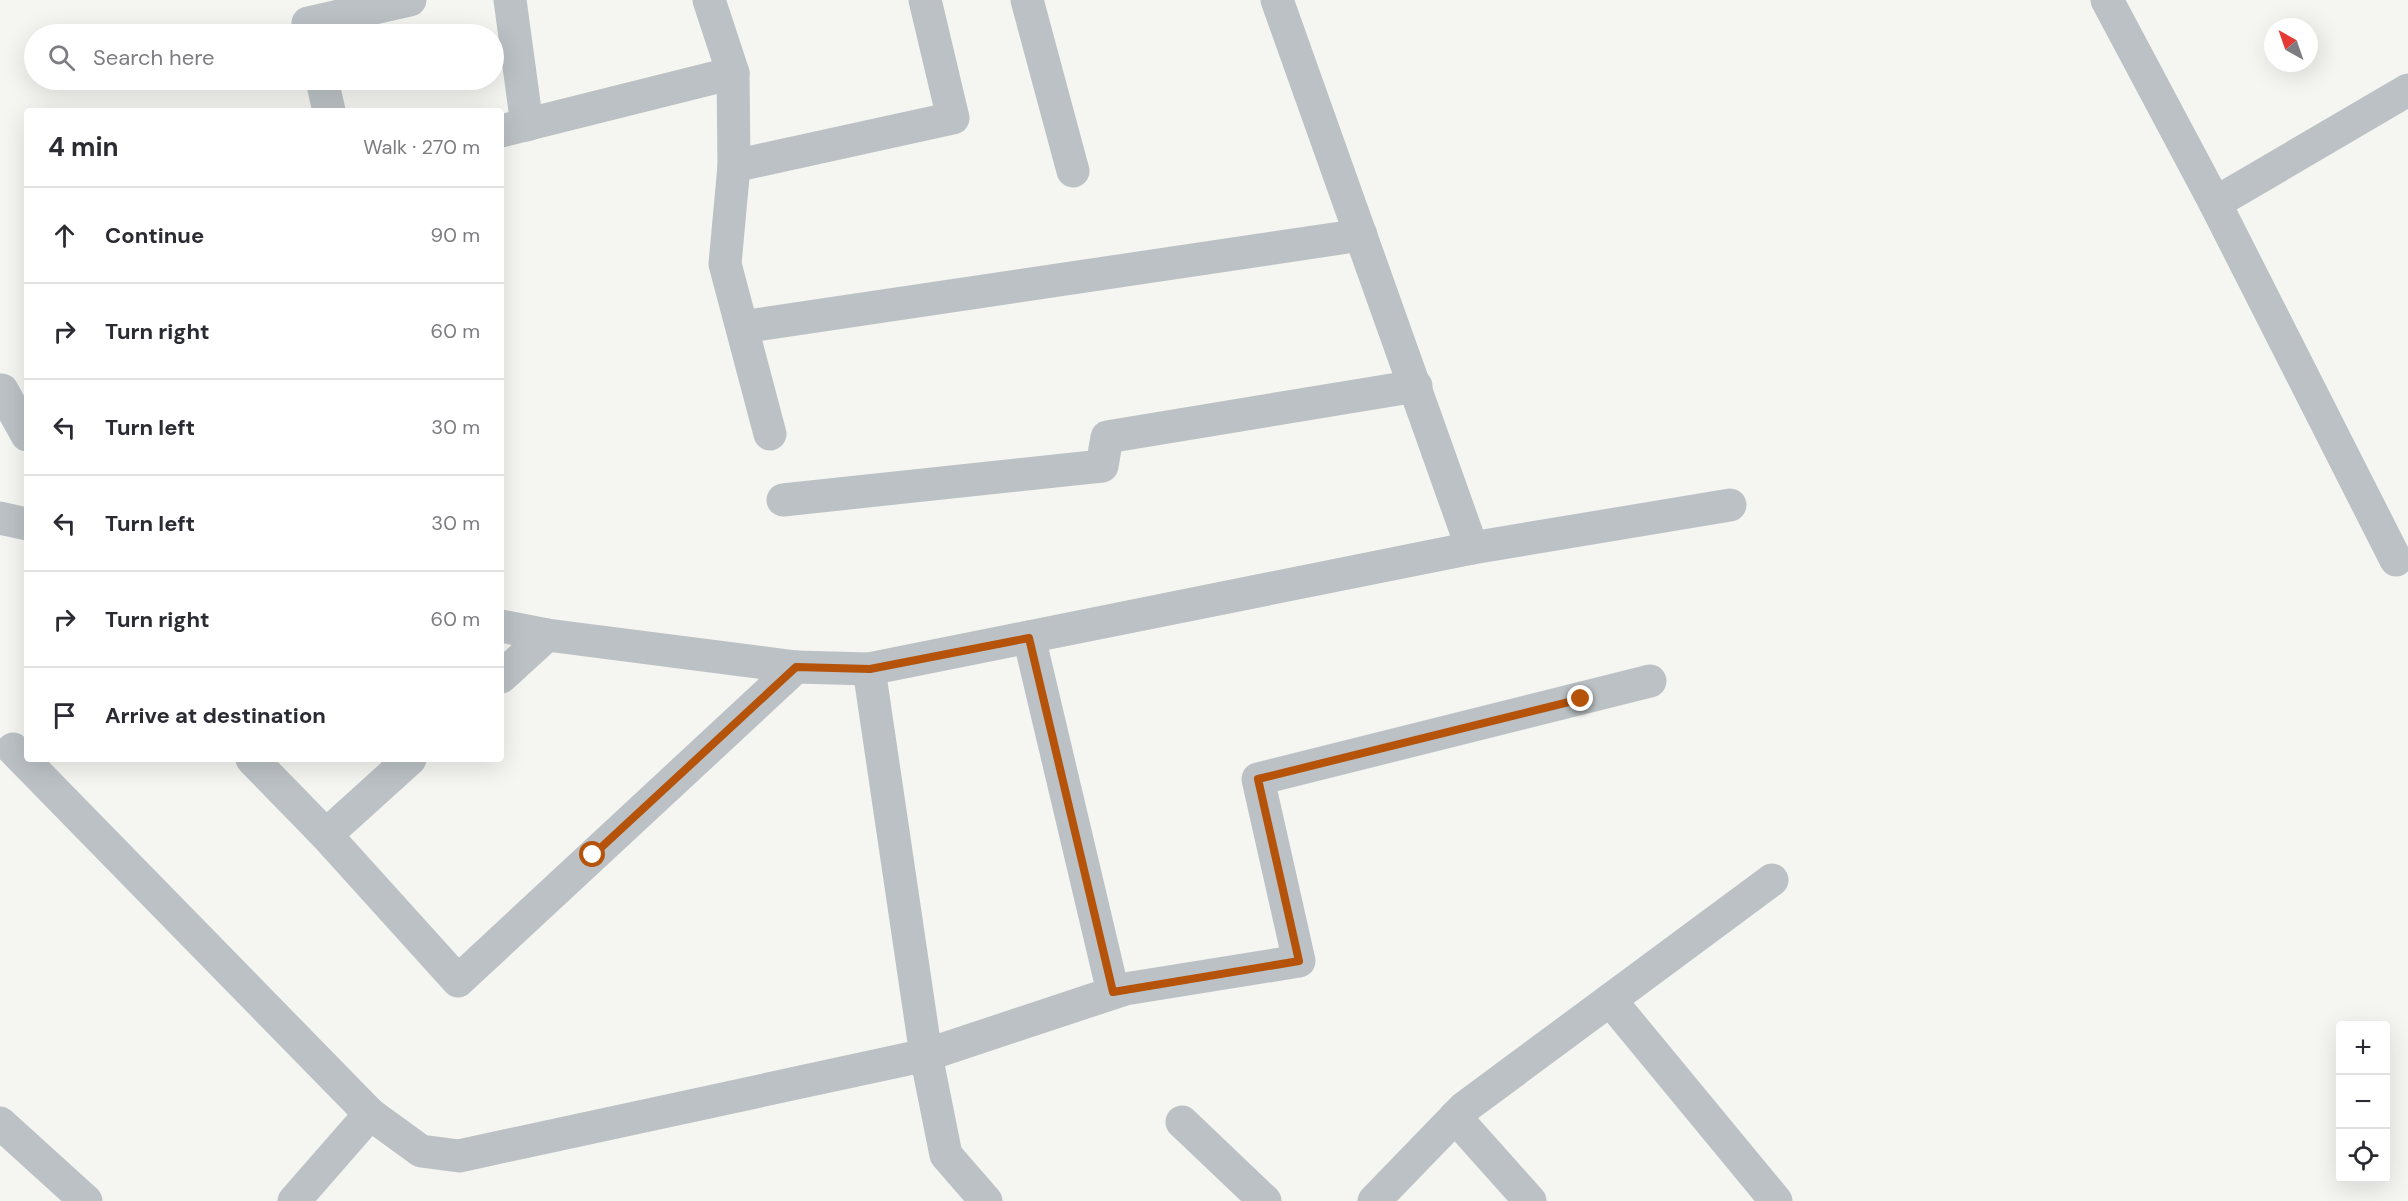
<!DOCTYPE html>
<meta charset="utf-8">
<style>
:root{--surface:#fff;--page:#f7f7f7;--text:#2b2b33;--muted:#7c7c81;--line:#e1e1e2}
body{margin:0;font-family:"DM Sans",sans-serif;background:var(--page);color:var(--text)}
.controls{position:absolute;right:18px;bottom:18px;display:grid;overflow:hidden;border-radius:6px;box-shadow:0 6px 24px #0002}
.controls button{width:54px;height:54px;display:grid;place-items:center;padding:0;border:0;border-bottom:2px solid var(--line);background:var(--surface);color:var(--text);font:30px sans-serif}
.compass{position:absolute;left:2264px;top:18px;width:54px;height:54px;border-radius:50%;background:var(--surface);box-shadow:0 6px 24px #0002;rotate:320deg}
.stop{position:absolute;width:18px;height:18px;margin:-14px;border:4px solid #b45309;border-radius:50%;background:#fff}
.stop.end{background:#b45309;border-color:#fff;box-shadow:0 2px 6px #0008}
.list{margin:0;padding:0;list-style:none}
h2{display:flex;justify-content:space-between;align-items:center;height:78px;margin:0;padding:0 24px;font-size:26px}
h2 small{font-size:20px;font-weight:400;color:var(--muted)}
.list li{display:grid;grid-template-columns:39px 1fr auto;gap:18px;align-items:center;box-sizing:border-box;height:96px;padding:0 24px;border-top:2px solid var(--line)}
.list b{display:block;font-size:22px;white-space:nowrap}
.list em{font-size:20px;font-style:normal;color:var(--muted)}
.icon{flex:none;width:33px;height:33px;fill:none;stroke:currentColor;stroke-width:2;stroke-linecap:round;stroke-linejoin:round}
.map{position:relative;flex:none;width:2408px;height:1201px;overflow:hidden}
.search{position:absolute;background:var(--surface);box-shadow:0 6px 24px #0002;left:24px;top:24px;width:480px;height:66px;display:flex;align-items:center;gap:15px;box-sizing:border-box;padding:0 21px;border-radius:33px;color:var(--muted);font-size:22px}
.panel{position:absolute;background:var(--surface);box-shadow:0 6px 24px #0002;left:24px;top:108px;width:480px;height:654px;border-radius:6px}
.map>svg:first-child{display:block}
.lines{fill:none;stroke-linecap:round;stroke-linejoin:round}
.street{stroke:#bbc1c4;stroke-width:33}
.route{stroke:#b45309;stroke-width:8}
</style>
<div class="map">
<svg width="2408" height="1201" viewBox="0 0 2408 1201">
<rect width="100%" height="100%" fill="#f5f5f1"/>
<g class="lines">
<g class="street">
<polyline points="510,0 527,125"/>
<polyline points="709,0 733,73 734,166 725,264 770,434"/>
<polyline points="1027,0 1073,171"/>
<polyline points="1277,0 1472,548"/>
<polyline points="2107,0 2215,203 2408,90"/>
<polyline points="311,34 308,23 410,0"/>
<polyline points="322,80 329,111"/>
<polyline points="501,131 733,73"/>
<polyline points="734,166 953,118 925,0"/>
<polyline points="2215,203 2396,560"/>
<polyline points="742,327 1361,235"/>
<polyline points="2,390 27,435"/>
<polyline points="783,500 1102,466 1107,437 1416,386"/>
<polyline points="0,518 27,524"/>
<polyline points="501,626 547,635 796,667 869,669 1472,548 1730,505"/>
<polyline points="1029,637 1113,992"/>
<polyline points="869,669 926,1055 946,1155 986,1201"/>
<polyline points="501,677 547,635"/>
<polyline points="13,749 370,1114 421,1151 459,1156 926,1055 1125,989 1299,961 1258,779 1650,681"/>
<polyline points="252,759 326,835 458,981 796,667"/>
<polyline points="326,835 410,759"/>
<polyline points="1610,1000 1776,1201"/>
<polyline points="1455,1117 1530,1201"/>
<polyline points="1182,1122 1265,1201"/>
<polyline points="0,1123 86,1201"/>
<polyline points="294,1201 370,1114"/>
<polyline points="1374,1201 1464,1108 1772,880"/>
</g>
</g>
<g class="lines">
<polyline class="route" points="593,855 796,667 870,669 1029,638 1113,992 1299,961 1258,779 1581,699"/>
</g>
</svg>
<div class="controls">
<button>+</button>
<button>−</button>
<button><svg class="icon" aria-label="locate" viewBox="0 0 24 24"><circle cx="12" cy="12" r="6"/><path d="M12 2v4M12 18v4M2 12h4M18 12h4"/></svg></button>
</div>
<svg class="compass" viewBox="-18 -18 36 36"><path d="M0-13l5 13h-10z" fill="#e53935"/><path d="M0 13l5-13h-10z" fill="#7c7c81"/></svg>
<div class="stop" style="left:593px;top:855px"></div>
<div class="stop end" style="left:1581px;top:699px"></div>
<div class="search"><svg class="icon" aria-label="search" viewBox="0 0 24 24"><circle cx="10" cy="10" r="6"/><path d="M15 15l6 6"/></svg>Search here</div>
<section class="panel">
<h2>4 min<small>Walk · 270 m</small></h2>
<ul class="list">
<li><svg class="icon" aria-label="ahead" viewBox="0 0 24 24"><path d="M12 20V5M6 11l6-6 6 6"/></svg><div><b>Continue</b></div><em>90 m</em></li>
<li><svg class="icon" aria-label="right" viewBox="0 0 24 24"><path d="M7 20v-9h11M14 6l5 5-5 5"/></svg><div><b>Turn right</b></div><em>60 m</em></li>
<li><svg class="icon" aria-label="left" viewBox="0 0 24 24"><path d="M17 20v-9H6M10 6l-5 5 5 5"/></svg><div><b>Turn left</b></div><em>30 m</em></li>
<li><svg class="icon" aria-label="left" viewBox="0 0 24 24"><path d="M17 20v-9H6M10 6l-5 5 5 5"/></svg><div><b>Turn left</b></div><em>30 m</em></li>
<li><svg class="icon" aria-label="right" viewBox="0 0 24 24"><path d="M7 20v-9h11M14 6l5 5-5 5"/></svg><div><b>Turn right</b></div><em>60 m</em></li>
<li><svg class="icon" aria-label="arrive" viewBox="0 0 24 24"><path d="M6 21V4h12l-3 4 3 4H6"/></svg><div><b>Arrive at destination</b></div></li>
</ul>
</section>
</div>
